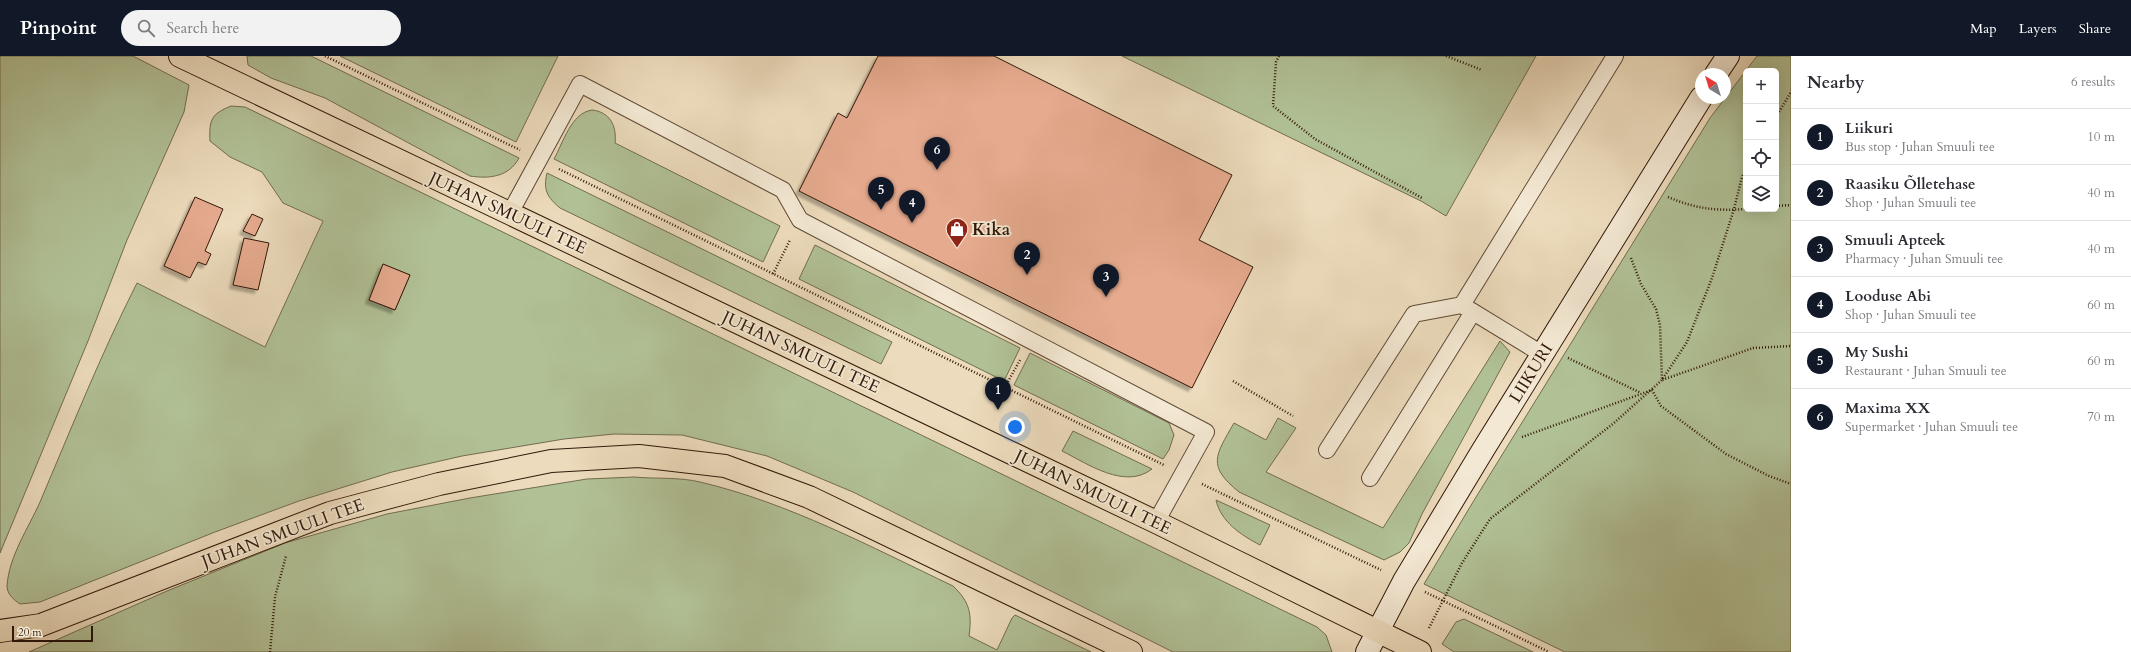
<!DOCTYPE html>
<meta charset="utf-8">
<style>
:root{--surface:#fff;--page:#f2f2f3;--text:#2b2b33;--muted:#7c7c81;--line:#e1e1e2;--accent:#111827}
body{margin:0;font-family:Cardo,serif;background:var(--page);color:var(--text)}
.controls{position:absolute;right:12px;top:12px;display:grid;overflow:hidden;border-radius:6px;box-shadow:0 4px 16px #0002}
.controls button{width:36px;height:36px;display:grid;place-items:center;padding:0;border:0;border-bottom:1px solid var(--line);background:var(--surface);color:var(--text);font:20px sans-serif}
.compass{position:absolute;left:1695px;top:12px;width:36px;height:36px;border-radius:50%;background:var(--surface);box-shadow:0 4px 16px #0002;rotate:322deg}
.scale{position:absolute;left:12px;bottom:10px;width:81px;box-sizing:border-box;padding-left:4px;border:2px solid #321809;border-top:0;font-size:11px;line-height:14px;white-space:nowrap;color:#321809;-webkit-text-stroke:3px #f3e8d3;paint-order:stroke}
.you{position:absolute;left:1015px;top:371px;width:14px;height:14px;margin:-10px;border:3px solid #fff;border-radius:50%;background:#1a73e8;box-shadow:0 0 0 6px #1a73e833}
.badge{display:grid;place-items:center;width:26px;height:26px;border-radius:50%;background:var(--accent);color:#fff;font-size:13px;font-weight:700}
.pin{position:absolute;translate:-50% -33px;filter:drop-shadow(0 1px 2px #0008)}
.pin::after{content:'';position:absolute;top:21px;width:14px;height:12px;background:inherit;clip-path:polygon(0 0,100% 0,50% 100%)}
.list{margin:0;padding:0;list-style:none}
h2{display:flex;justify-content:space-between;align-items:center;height:52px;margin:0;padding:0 16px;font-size:17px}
h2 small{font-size:13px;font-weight:400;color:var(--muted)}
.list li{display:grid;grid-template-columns:26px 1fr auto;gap:12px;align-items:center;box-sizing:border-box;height:56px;padding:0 16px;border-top:1px solid var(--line)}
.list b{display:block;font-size:15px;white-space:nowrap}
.list p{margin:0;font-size:13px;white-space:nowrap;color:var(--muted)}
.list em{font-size:13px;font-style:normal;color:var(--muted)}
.icon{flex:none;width:22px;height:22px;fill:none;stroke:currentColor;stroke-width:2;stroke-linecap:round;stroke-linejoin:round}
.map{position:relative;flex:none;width:1791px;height:596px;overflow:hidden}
header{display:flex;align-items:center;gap:24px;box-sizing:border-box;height:56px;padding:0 20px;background:var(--accent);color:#fff}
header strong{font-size:19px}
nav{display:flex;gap:22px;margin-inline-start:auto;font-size:14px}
.search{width:280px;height:36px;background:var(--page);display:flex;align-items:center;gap:10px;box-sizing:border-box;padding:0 14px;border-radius:22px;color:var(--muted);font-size:15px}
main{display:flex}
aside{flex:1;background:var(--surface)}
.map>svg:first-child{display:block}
.green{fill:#b1c196;stroke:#726c50;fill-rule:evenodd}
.building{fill:#e6aa8e;stroke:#321809;filter:url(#shadow)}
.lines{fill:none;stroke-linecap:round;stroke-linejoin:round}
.lane-casing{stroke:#604936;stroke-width:18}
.secondary-casing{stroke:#321809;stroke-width:24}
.primary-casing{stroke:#321809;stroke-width:24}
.path{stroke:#321809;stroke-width:2.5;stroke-dasharray:1 2;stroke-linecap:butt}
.lane{stroke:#f3e8d3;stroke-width:16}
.secondary{stroke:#f3e8d3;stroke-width:22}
.primary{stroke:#ecdbbc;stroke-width:22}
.labels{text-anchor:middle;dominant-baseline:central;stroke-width:3.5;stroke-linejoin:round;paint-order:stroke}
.street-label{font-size:17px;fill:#321809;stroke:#f3e8d3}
.poi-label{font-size:17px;font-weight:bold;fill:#321809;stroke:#f3e8d3;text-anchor:start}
</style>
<header>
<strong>Pinpoint</strong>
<div class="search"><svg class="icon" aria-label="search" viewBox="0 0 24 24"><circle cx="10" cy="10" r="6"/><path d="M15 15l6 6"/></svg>Search here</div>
<nav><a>Map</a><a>Layers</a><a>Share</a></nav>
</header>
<main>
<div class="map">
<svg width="1791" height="596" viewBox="0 0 1791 596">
<defs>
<filter id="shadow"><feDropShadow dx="-3.5" dy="3.5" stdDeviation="1" flood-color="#0004"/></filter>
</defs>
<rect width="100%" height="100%" fill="#ecdbbc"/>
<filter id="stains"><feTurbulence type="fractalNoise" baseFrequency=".005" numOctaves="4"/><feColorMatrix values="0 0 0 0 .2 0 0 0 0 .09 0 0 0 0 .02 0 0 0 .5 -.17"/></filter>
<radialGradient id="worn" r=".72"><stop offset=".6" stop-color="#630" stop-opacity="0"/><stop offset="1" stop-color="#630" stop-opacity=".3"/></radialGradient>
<g class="green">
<polygon points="0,0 133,0 189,29 184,56 127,184 88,285 0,497"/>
<path d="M247 0H311L519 102C509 121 489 123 470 120L325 42 271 22 248 9Z"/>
<polygon points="340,0 558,0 516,86"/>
<polygon points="1122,0 1536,0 1446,160 1421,145"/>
<path d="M1757 0H1791V596H1565L1424 528 1473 446 1710 62ZM1746 15H1776V153H1746Z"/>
<path d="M231 50 245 51 1317 571 1326 579 1332 596H1173L853 436 767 400 682 379 614 378 564 383 462 400 392 416 299 445 215 476 40 546 20 548C14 544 7 538 7 530 9 500 28 473 40 446 71 373 101 298 137 227L265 291 323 165 283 147 262 116 230 101 210 85C209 64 211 58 231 50ZM383 208 410 219 395 254 369 244Z"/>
<path d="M592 54C610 56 617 70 615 87L780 170 763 206 554 103C563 87 571 57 592 54Z"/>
<path d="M547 117 892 286 881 308 560 152C547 141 543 134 547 117Z"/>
<polygon points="815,189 1020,292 1004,325 799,223"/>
<path d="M1500 285 1510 296 1422 458 1409 487 1400 496 1384 504 1239 436C1207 410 1215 400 1234 367L1266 384 1278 362 1296 372 1266 416 1383 472Z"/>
<polygon points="1030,297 1169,367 1174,379 1169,394 1163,403 1014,329"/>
<path d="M1073 375 1152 413C1125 434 1088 408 1062 395Z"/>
<path d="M634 421C655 423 680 421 700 426 789 447 871 491 953 530 970 546 972 558 969 580L997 594 1012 562 1015 559 1091 596H29L167 535 285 487 387 458 470 442 587 423Z"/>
<path d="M1216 444 1270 469 1260 489C1241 479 1221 466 1216 444Z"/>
<polygon points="1464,563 1533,596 1454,596 1442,588 1456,566"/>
</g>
<g class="building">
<polygon points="878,0 994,0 1232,119 1199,184 1253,211 1192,332 799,135 838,57 847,62"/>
<polygon points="195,141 223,153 205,195 211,198 206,209 198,206 190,222 164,210"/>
<polygon points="252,158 263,163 255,180 243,175"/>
<polygon points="244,182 269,187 258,234 233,229"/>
<polygon points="383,208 410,219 395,254 369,244"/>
</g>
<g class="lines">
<g class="lane-casing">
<g id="lane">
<polyline points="510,157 580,28 783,134 800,164 1206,376 1156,466"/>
<polyline points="1465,251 1542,298"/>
<polyline points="1327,394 1414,258 1462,249 1615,0"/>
<polyline points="1370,422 1473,256"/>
</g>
</g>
<g class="secondary-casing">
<g id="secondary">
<polyline points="1716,18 1728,0"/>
<polyline points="1367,596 1404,525 1483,394 1701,42"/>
</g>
</g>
<g class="primary-casing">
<g id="primary">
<polyline points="180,0 1156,466 1420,596"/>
<polyline points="0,575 41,569 330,457 439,428 551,405 639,400 725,410 809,441 1131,596"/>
</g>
</g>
<g class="path">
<polyline points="325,0 520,94"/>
<polyline points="1279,0 1276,6 1273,50 1315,83 1422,142"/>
<polyline points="1446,0 1482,14"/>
<polyline points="1776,61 1791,36"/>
<polyline points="559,113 1164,409"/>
<path d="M1668 141C1696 153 1716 155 1746 153"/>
<polyline points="1776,150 1791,149"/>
<polyline points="1631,202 1641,228 1656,253 1660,269 1662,324 1753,292 1791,290"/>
<polyline points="773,218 790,184"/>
<polyline points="1568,302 1641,337"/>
<polyline points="1233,325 1293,360"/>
<polyline points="1005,331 1020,304"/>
<polyline points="1522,381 1652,334 1661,350 1726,398 1769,420 1791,428"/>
<polyline points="1202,428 1381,514"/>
<polyline points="1425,536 1549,596"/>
<polyline points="1429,572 1462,507 1490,463 1614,367 1662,324 1687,286 1712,222 1734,153 1742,121 1746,113"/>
<polyline points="270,596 275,541 286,500"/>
</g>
<use href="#lane" class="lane"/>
<use href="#secondary" class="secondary"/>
<use href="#primary" class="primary"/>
</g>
<defs>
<g id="shop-pin" transform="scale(1.15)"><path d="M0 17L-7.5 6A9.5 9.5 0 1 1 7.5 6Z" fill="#8f2418" stroke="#f3e8d3"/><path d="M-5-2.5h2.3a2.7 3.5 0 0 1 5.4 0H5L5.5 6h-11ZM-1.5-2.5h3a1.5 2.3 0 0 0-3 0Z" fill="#fff"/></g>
</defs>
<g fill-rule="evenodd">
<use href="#shop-pin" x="957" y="173"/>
</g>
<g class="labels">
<g class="street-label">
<text transform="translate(508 157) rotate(25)">JUHAN SMUULI TEE</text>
<text transform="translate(801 296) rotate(25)">JUHAN SMUULI TEE</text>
<text transform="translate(1531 317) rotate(-58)">LIIKURI</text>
<text transform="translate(1093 436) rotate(26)">JUHAN SMUULI TEE</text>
<text transform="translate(283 477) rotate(-20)">JUHAN SMUULI TEE</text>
</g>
<g class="poi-label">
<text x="972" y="173">Kika</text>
</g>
</g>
<rect width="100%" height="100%" filter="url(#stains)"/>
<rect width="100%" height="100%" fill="url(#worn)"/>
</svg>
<div class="controls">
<button>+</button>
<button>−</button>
<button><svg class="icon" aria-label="locate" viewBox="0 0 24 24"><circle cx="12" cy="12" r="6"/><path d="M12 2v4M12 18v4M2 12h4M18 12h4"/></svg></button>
<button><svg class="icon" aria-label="layers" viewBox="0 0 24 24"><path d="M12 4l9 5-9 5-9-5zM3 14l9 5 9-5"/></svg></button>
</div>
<svg class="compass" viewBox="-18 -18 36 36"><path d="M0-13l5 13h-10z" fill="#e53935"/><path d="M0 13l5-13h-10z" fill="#7c7c81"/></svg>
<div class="scale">20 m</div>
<div class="you"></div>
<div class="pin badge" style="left:998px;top:354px">1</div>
<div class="pin badge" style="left:1027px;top:219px">2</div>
<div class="pin badge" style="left:1106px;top:241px">3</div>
<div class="pin badge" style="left:912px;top:167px">4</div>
<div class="pin badge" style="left:881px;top:154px">5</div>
<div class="pin badge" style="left:937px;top:114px">6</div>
</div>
<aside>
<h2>Nearby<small>6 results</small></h2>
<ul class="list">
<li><span class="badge">1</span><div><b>Liikuri</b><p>Bus stop · Juhan Smuuli tee</p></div><em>10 m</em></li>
<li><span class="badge">2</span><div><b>Raasiku Õlletehase</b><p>Shop · Juhan Smuuli tee</p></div><em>40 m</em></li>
<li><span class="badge">3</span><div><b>Smuuli Apteek</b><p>Pharmacy · Juhan Smuuli tee</p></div><em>40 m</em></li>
<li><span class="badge">4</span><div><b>Looduse Abi</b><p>Shop · Juhan Smuuli tee</p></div><em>60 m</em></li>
<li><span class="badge">5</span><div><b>My Sushi</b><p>Restaurant · Juhan Smuuli tee</p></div><em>60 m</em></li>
<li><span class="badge">6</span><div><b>Maxima XX</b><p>Supermarket · Juhan Smuuli tee</p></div><em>70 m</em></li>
</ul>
</aside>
</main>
